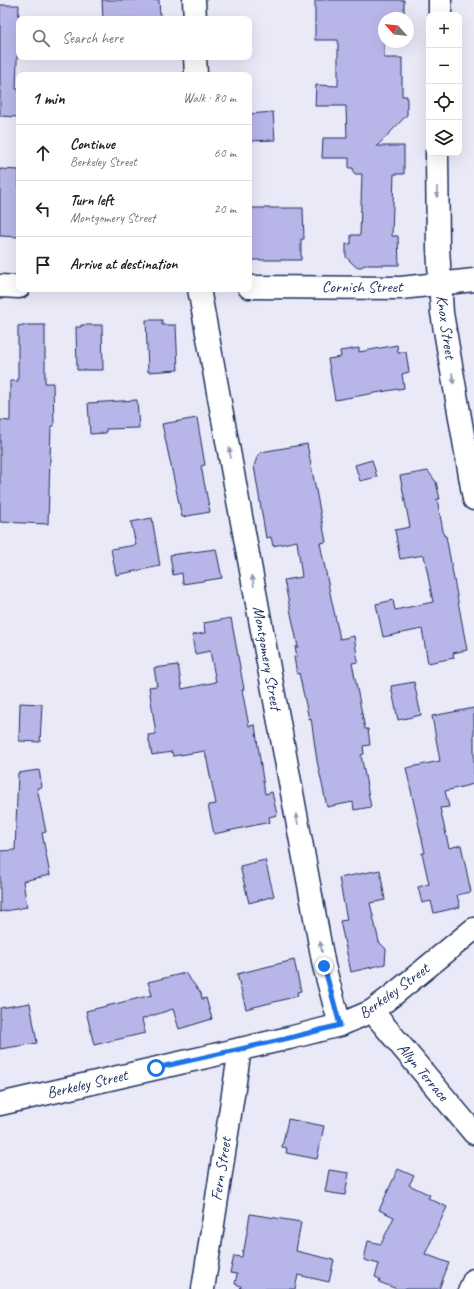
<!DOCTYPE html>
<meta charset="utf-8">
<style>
:root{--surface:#fff;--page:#f6f6f6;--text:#222;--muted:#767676;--line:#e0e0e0}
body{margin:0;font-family:Caveat,sans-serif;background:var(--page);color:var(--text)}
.controls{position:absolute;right:12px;top:12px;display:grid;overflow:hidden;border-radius:8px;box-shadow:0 4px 16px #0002}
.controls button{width:36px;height:36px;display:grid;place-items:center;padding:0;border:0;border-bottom:1px solid var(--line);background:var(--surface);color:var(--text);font:20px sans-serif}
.compass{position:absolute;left:378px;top:12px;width:36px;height:36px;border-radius:50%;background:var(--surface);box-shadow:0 4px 16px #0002;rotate:297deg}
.stop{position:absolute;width:12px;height:12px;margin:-9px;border:3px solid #1a73e8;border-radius:50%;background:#fff}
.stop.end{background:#1a73e8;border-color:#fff;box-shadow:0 1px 4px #0008}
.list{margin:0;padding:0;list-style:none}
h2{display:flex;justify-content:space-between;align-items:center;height:52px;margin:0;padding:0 16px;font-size:17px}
h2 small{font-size:13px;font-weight:400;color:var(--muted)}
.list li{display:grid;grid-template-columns:26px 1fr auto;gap:12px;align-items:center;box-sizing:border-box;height:56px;padding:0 16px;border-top:1px solid var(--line)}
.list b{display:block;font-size:15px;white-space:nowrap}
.list p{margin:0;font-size:13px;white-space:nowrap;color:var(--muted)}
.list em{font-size:13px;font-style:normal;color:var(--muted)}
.icon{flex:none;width:22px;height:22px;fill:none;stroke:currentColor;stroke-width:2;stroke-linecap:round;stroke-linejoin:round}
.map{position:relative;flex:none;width:474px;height:1289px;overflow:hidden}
.search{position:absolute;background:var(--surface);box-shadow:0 4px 16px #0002;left:16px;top:16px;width:236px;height:44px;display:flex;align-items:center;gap:10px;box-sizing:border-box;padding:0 14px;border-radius:8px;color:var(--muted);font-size:15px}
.panel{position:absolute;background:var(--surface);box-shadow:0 4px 16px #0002;left:16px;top:72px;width:236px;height:220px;border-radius:8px}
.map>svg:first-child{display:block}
.building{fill:#b8b6e8;stroke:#1b2f5e}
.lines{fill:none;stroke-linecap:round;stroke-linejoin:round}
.street-casing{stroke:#1b2f5e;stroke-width:25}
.secondary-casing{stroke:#1b2f5e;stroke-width:25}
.street{stroke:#fff;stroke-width:22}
.secondary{stroke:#fff;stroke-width:22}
.oneway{fill:#8d97ae}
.route{stroke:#1a73e8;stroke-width:5}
.labels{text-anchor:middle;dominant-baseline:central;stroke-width:3;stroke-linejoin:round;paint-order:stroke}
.street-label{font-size:16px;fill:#1b2f5e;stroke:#fff}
</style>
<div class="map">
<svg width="474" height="1289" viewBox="0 0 474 1289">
<rect width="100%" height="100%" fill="#eae9f8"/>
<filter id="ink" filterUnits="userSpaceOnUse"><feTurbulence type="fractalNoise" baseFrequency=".025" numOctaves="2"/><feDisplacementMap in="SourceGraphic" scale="8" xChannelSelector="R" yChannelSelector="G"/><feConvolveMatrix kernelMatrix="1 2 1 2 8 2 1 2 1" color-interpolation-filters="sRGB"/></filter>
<g filter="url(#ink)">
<g class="building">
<polygon points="102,0 159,0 160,17 143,18 142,19 103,19"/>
<polygon points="315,0 404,0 404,18 384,18 384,58 402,58 402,96 407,96 407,115 377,146 404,146 404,174 394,174 392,236 398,236 399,265 365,265 361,267 356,267 346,257 346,244 351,244 351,235 360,235 362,174 354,174 353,168 349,168 349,158 322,158 323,138 347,138 346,106 315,106 316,85 338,86 338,40 315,40"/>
<polygon points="0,5 19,5 16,89 19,89 18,117 0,116"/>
<polygon points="273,112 275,140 249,141 249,114"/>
<polygon points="0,169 19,170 19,237 0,236"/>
<polygon points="249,208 303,208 304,239 301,239 301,260 249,260"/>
<polygon points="146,320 162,320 162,325 176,325 178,370 148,372"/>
<polygon points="23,325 45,325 45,383 53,383 54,426 51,426 48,524 0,522 0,420 10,421 10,381 18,381 18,326"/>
<polygon points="81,325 102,325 103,370 77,370 76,327 81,327"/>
<polygon points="397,345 398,353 406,352 409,372 402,374 404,388 335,400 328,359 341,357 340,351 359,348 359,352"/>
<polygon points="137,400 139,428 106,429 106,433 90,434 88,403"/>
<polygon points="197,418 205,465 201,466 210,512 182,517 162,424"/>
<polygon points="307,444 326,542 320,543 330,593 340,639 354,636 358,662 352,663 365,729 368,729 370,745 363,746 364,754 361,755 371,807 354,810 353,802 327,807 317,761 311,718 309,719 299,673 297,674 294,657 297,656 295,647 298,647 284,580 302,577 297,541 273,546 271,537 266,538 254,466 258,455 261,452"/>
<polygon points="372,460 377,477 360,481 355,465"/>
<polygon points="428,471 436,482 440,499 437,499 444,536 446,536 467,650 453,653 454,658 428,663 422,629 383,637 376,604 393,600 395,610 433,602 424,555 400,559 395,530 410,527 400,476"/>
<polygon points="152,518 160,566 116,575 111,549 136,545 131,522"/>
<polygon points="216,549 222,578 183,584 182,573 173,575 170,555"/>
<polygon points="231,618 244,689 242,690 249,726 255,725 265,794 272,792 277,815 269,817 270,822 214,834 208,805 216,804 205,751 173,756 172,752 152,755 148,735 156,734 149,687 157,686 154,668 178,665 182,689 216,682 210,651 195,654 192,635 205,633 204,623"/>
<polygon points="414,682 421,715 398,720 391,686"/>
<polygon points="20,703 42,704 40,742 19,741"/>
<polygon points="474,708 474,784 445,791 449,807 440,808 449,848 461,845 471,892 457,895 460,907 434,913 431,901 422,903 418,887 429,884 422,853 425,853 406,768 440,761 432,716"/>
<polygon points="39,770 42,787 37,788 46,832 42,833 50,875 23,881 27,907 0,912 0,851 15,850 18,773"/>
<polygon points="265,860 274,896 249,903 240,866"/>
<polygon points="380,870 385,900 370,903 379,942 386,949 385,964 351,972 340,921 347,920 339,878"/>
<polygon points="294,960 301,991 297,992 298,996 246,1009 237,974"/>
<polygon points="185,973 201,993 202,999 206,998 212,1019 179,1029 173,1009 142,1019 145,1033 94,1045 86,1011 152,995 148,982"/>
<polygon points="30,1003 37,1043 0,1049 0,1008"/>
<polygon points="288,1119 324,1126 317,1159 286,1153 287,1148 282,1147"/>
<polygon points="398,1169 414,1176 409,1185 430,1195 428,1198 447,1207 425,1254 449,1263 439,1289 397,1289 379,1282 380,1279 375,1277 379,1264 364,1260 368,1241 381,1244 394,1217 379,1210"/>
<polygon points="329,1170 349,1173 345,1195 325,1192"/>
<polygon points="250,1214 301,1222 296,1251 334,1260 329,1282 298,1275 295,1289 240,1289 241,1286 235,1284 237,1274 230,1273 234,1256 242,1257 243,1250 244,1250"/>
</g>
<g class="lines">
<g class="street-casing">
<g id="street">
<polyline points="194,0 195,19"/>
<polyline points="440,15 440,0"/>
<polyline points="195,57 196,75"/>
<polyline points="437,153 438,248 442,313 474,499"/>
<polyline points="0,286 19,287"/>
<polyline points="249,287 401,288 474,280"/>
<polyline points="199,289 324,966 340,1025"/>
<polyline points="372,1011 474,1133"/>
<polyline points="203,1289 240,1049"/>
<polyline points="470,1289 474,1280"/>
</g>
</g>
<g class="secondary-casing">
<polyline id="secondary" points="0,1104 289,1038 340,1025 372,1011 393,995 474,929"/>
</g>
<use href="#street" class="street"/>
<use href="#secondary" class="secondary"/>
</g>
<defs><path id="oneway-solid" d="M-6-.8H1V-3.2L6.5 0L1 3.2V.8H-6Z"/></defs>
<g class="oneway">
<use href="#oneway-solid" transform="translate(437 192) rotate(90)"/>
<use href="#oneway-solid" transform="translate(453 378) rotate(80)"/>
<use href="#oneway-solid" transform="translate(230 453) rotate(-100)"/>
<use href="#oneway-solid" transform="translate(253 581) rotate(-100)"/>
<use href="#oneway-solid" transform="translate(297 819) rotate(-100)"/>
<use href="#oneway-solid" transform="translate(321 947) rotate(-100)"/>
</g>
</g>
<g class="lines" filter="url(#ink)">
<polyline class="route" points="156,1068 289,1038 340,1025 324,966"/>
</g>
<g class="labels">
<g class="street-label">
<text x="362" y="287">Cornish Street</text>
<text transform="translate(446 327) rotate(82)">Knox Street</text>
<text transform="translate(267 658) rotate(80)">Montgomery Street</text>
<text transform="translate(394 991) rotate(-36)">Berkeley Street</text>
<text transform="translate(423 1072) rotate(50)">Allyn Terrace</text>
<text transform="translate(87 1084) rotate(-13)">Berkeley Street</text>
<text transform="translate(221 1169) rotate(-81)">Fern Street</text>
</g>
</g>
</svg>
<div class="controls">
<button>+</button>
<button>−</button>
<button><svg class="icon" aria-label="locate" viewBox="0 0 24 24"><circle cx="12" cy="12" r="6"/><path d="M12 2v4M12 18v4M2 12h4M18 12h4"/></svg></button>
<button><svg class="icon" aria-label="layers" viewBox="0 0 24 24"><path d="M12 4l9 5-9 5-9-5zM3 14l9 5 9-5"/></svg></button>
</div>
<svg class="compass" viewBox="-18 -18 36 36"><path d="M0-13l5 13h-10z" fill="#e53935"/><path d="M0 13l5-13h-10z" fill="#767676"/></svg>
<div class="stop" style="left:156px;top:1068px"></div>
<div class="stop end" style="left:324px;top:966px"></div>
<div class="search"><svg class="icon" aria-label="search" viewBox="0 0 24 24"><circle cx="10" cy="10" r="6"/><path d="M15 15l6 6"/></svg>Search here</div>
<section class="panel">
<h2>1 min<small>Walk · 80 m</small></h2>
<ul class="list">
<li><svg class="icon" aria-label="ahead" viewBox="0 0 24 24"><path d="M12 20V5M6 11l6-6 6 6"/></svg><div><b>Continue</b><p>Berkeley Street</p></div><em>60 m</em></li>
<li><svg class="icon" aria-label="left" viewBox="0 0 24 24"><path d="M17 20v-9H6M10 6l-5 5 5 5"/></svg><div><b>Turn left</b><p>Montgomery Street</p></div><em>20 m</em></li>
<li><svg class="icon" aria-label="arrive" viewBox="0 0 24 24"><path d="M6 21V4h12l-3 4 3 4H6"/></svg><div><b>Arrive at destination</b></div></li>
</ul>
</section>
</div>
